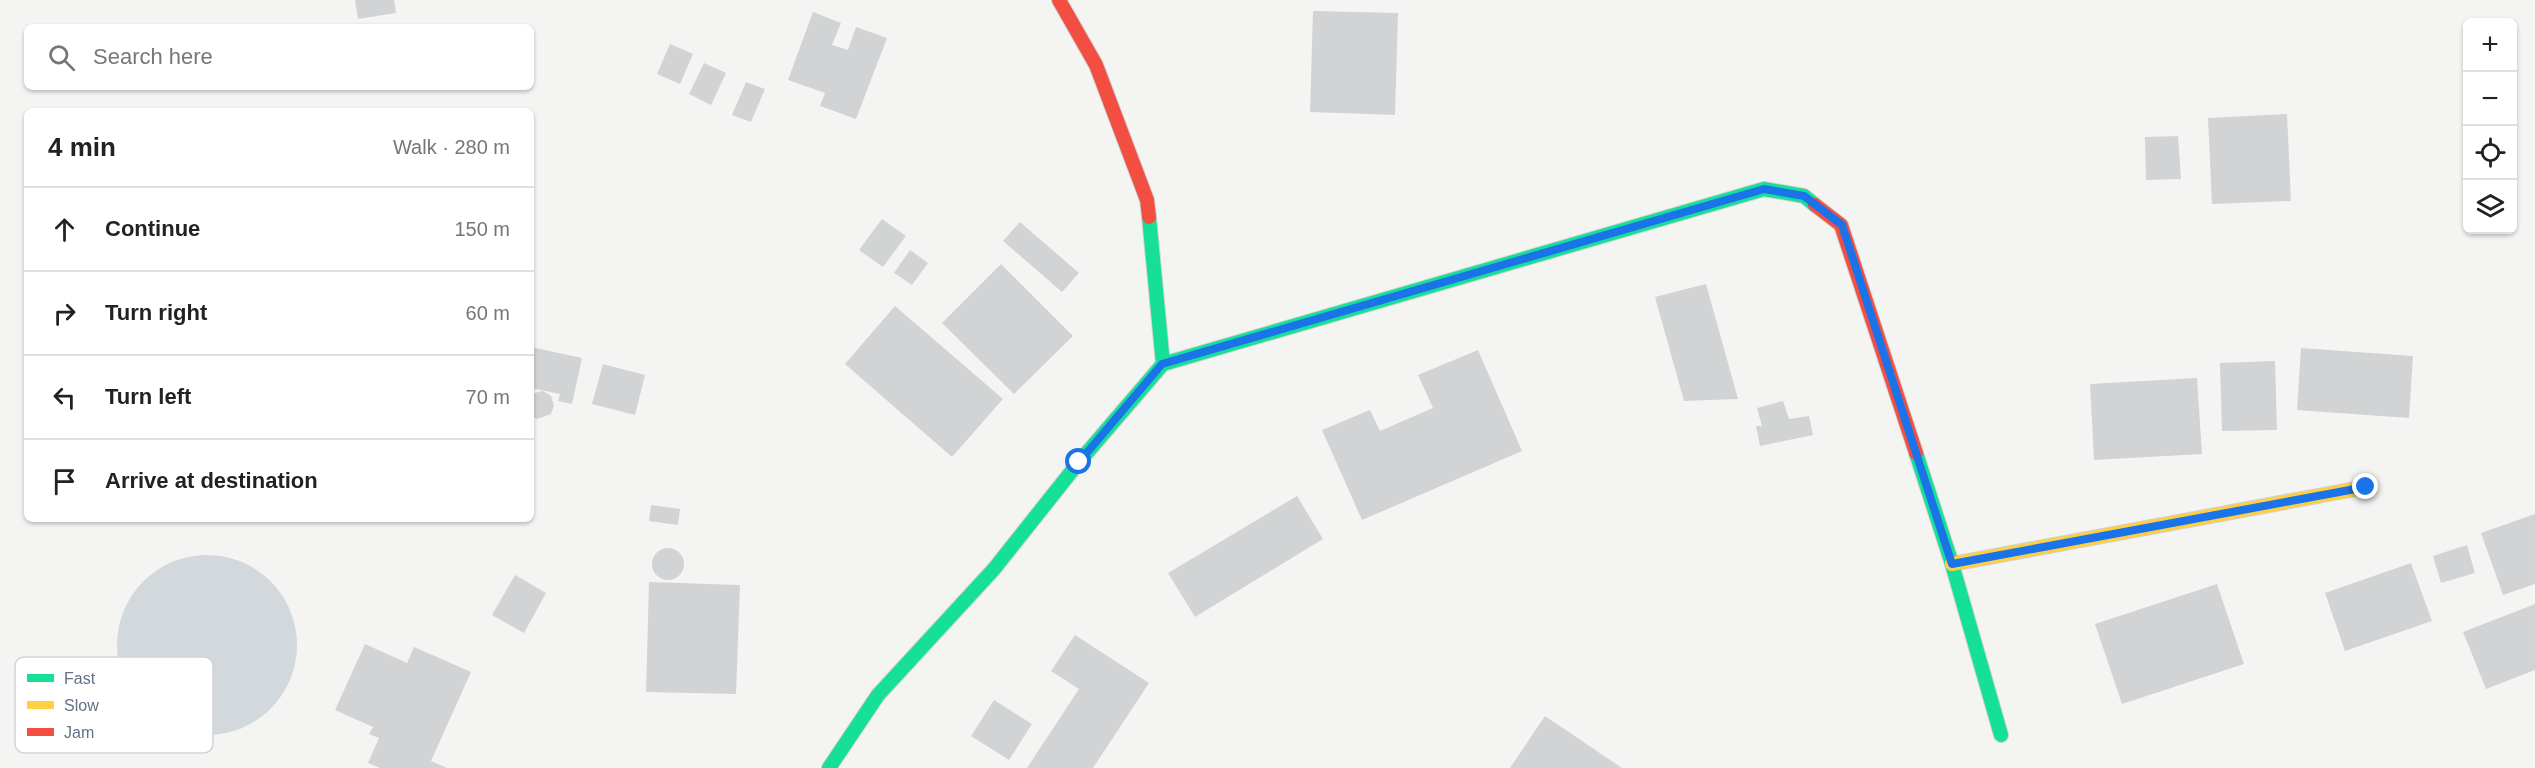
<!DOCTYPE html>
<meta charset="utf-8">
<style>
:root{--surface:#fff;--page:#f6f6f6;--text:#222;--muted:#767676;--line:#e0e0e0}
body{margin:0;font-family:Arial,sans-serif;background:var(--page);color:var(--text)}
.controls{position:absolute;right:18px;top:18px;display:grid;overflow:hidden;border-radius:9px;box-shadow:0 2px 4px #0004}
.controls button{width:54px;height:54px;display:grid;place-items:center;padding:0;border:0;border-bottom:2px solid var(--line);background:var(--surface);color:var(--text);font:30px sans-serif}
.stop{position:absolute;width:18px;height:18px;margin:-14px;border:4px solid #1a73e8;border-radius:50%;background:#fff}
.stop.end{background:#1a73e8;border-color:#fff;box-shadow:0 2px 6px #0008}
.list{margin:0;padding:0;list-style:none}
h2{display:flex;justify-content:space-between;align-items:center;height:78px;margin:0;padding:0 24px;font-size:26px}
h2 small{font-size:20px;font-weight:400;color:var(--muted)}
.list li{display:grid;grid-template-columns:39px 1fr auto;gap:18px;align-items:center;box-sizing:border-box;height:84px;padding:0 24px;border-top:2px solid var(--line)}
.list b{display:block;font-size:22px;white-space:nowrap}
.list em{font-size:20px;font-style:normal;color:var(--muted)}
.icon{flex:none;width:33px;height:33px;fill:none;stroke:currentColor;stroke-width:2;stroke-linecap:round;stroke-linejoin:round}
.map{position:relative;flex:none;width:2535px;height:768px;overflow:hidden}
.search{position:absolute;background:var(--surface);box-shadow:0 2px 4px #0004;left:24px;top:24px;width:510px;height:66px;display:flex;align-items:center;gap:15px;box-sizing:border-box;padding:0 21px;border-radius:9px;color:var(--muted);font-size:22px}
.panel{position:absolute;background:var(--surface);box-shadow:0 2px 4px #0004;left:24px;top:108px;width:510px;height:414px;border-radius:9px}
.map>svg:first-child{display:block}
.water{fill:#d2d8dc}
.building{fill:#d2d3d4}
.lines{fill:none;stroke-linecap:round;stroke-linejoin:round}
.fast-casing{stroke:#d1d3d3;stroke-width:16}
.slow-casing{stroke:#d1d3d3;stroke-width:16}
.jam-casing{stroke:#d1d3d3;stroke-width:16}
.fast{stroke:#16e098;stroke-width:14}
.slow{stroke:#ffcf43;stroke-width:14}
.jam{stroke:#f24e42;stroke-width:14}
.route{stroke:#1a73e8;stroke-width:8}
.key{fill:#fff;stroke:#d0d4da;stroke-width:1.5}
.key-label{font-size:16px;fill:#637085}
</style>
<div class="map">
<svg width="2535" height="768" viewBox="0 0 2535 768">
<rect width="100%" height="100%" fill="#f4f5f3"/>
<circle class="water" cx="207" cy="645" r="90"/>
<g class="building">
<polygon points="355,0 394,0 396,13 358,19"/>
<polygon points="1313,11 1398,13 1395,115 1310,112"/>
<polygon points="813,12 841,23 832,45 848,50 856,27 887,38 856,119 820,106 825,93 788,80"/>
<polygon points="670,44 693,54 680,84 657,74"/>
<polygon points="704,63 726,73 711,105 689,94"/>
<polygon points="746,82 765,89 751,122 732,115"/>
<polygon points="2287,114 2291,201 2212,204 2208,118"/>
<polygon points="2178,136 2181,179 2146,180 2145,137"/>
<polygon points="882,219 906,236 883,267 859,250"/>
<polygon points="1020,222 1079,273 1062,292 1003,241"/>
<polygon points="910,250 928,263 912,285 894,273"/>
<polygon points="1001,264 1073,336 1014,394 942,323"/>
<polygon points="1706,284 1738,399 1684,401 1655,297"/>
<polygon points="895,306 1003,399 952,457 845,364"/>
<polygon points="531,347 582,358 572,404 558,401 560,394 531,388"/>
<polygon points="2301,348 2413,356 2409,418 2297,410"/>
<polygon points="1478,350 1522,451 1362,520 1322,430 1370,410 1380,431 1433,408 1418,375"/>
<polygon points="2275,361 2277,430 2222,431 2220,363"/>
<polygon points="603,364 645,375 635,415 592,404"/>
<polygon points="2197,378 2202,454 2094,460 2090,384"/>
<polygon points="543,391 551,396 554,405 551,414 537,419 531,416 531,394"/>
<polygon points="1783,401 1789,419 1809,416 1813,435 1760,446 1756,426 1762,426 1757,408"/>
<polygon points="1297,496 1323,539 1195,617 1168,573"/>
<polygon points="651,505 680,509 678,525 649,521"/>
<polygon points="2535,514 2535,584 2503,595 2481,533"/>
<polygon points="2467,545 2475,573 2441,583 2433,556"/>
<circle cx="668" cy="564" r="16"/>
<polygon points="2411,563 2432,621 2345,651 2325,593"/>
<polygon points="515,575 546,593 524,633 492,615"/>
<polygon points="649,582 740,585 736,694 646,692"/>
<polygon points="2217,584 2244,664 2122,704 2095,624"/>
<polygon points="2535,604 2535,670 2486,689 2463,632"/>
<polygon points="1075,635 1149,683 1093,768 1027,768 1079,689 1051,671"/>
<polygon points="365,644 407,663 414,647 471,672 431,761 447,768 380,768 368,763 379,738 369,734 373,727 335,710"/>
<polygon points="994,700 1032,724 1009,760 971,736"/>
<polygon points="1545,716 1622,768 1510,768"/>
</g>
<g class="lines">
<g class="fast-casing">
<g id="fast">
<polyline points="1163,364 1764,189 1804,196 1815,205"/>
<polyline points="1916,453 1952,564 2001,735"/>
<polyline points="829,768 878,695 994,569 1079,462 1163,364 1149,217"/>
</g>
</g>
<g class="slow-casing">
<polyline id="slow" points="1952,564 2366,487"/>
</g>
<g class="jam-casing">
<g id="jam">
<polyline points="1059,0 1096,65 1147,200 1149,217"/>
<polyline points="1815,205 1841,225 1916,453"/>
</g>
</g>
<use href="#fast" class="fast"/>
<use href="#slow" class="slow"/>
<use href="#jam" class="jam"/>
</g>
<g class="lines">
<polyline class="route" points="1079,462 1162,364 1764,189 1804,196 1842,225 1952,564 2366,487"/>
</g>
<rect x="15" y="657" width="198" height="96" rx="9" class="key"/>
<rect x="27" y="674" width="27" height="8" fill="#16e098"/>
<rect x="27" y="701" width="27" height="8" fill="#ffcf43"/>
<rect x="27" y="728" width="27" height="8" fill="#f24e42"/>
<g class="key-label">
<text x="64" y="684">Fast</text>
<text x="64" y="711">Slow</text>
<text x="64" y="738">Jam</text>
</g>
</svg>
<div class="controls">
<button>+</button>
<button>−</button>
<button><svg class="icon" aria-label="locate" viewBox="0 0 24 24"><circle cx="12" cy="12" r="6"/><path d="M12 2v4M12 18v4M2 12h4M18 12h4"/></svg></button>
<button><svg class="icon" aria-label="layers" viewBox="0 0 24 24"><path d="M12 4l9 5-9 5-9-5zM3 14l9 5 9-5"/></svg></button>
</div>
<div class="stop" style="left:1079px;top:462px"></div>
<div class="stop end" style="left:2366px;top:487px"></div>
<div class="search"><svg class="icon" aria-label="search" viewBox="0 0 24 24"><circle cx="10" cy="10" r="6"/><path d="M15 15l6 6"/></svg>Search here</div>
<section class="panel">
<h2>4 min<small>Walk · 280 m</small></h2>
<ul class="list">
<li><svg class="icon" aria-label="ahead" viewBox="0 0 24 24"><path d="M12 20V5M6 11l6-6 6 6"/></svg><div><b>Continue</b></div><em>150 m</em></li>
<li><svg class="icon" aria-label="right" viewBox="0 0 24 24"><path d="M7 20v-9h11M14 6l5 5-5 5"/></svg><div><b>Turn right</b></div><em>60 m</em></li>
<li><svg class="icon" aria-label="left" viewBox="0 0 24 24"><path d="M17 20v-9H6M10 6l-5 5 5 5"/></svg><div><b>Turn left</b></div><em>70 m</em></li>
<li><svg class="icon" aria-label="arrive" viewBox="0 0 24 24"><path d="M6 21V4h12l-3 4 3 4H6"/></svg><div><b>Arrive at destination</b></div></li>
</ul>
</section>
</div>
